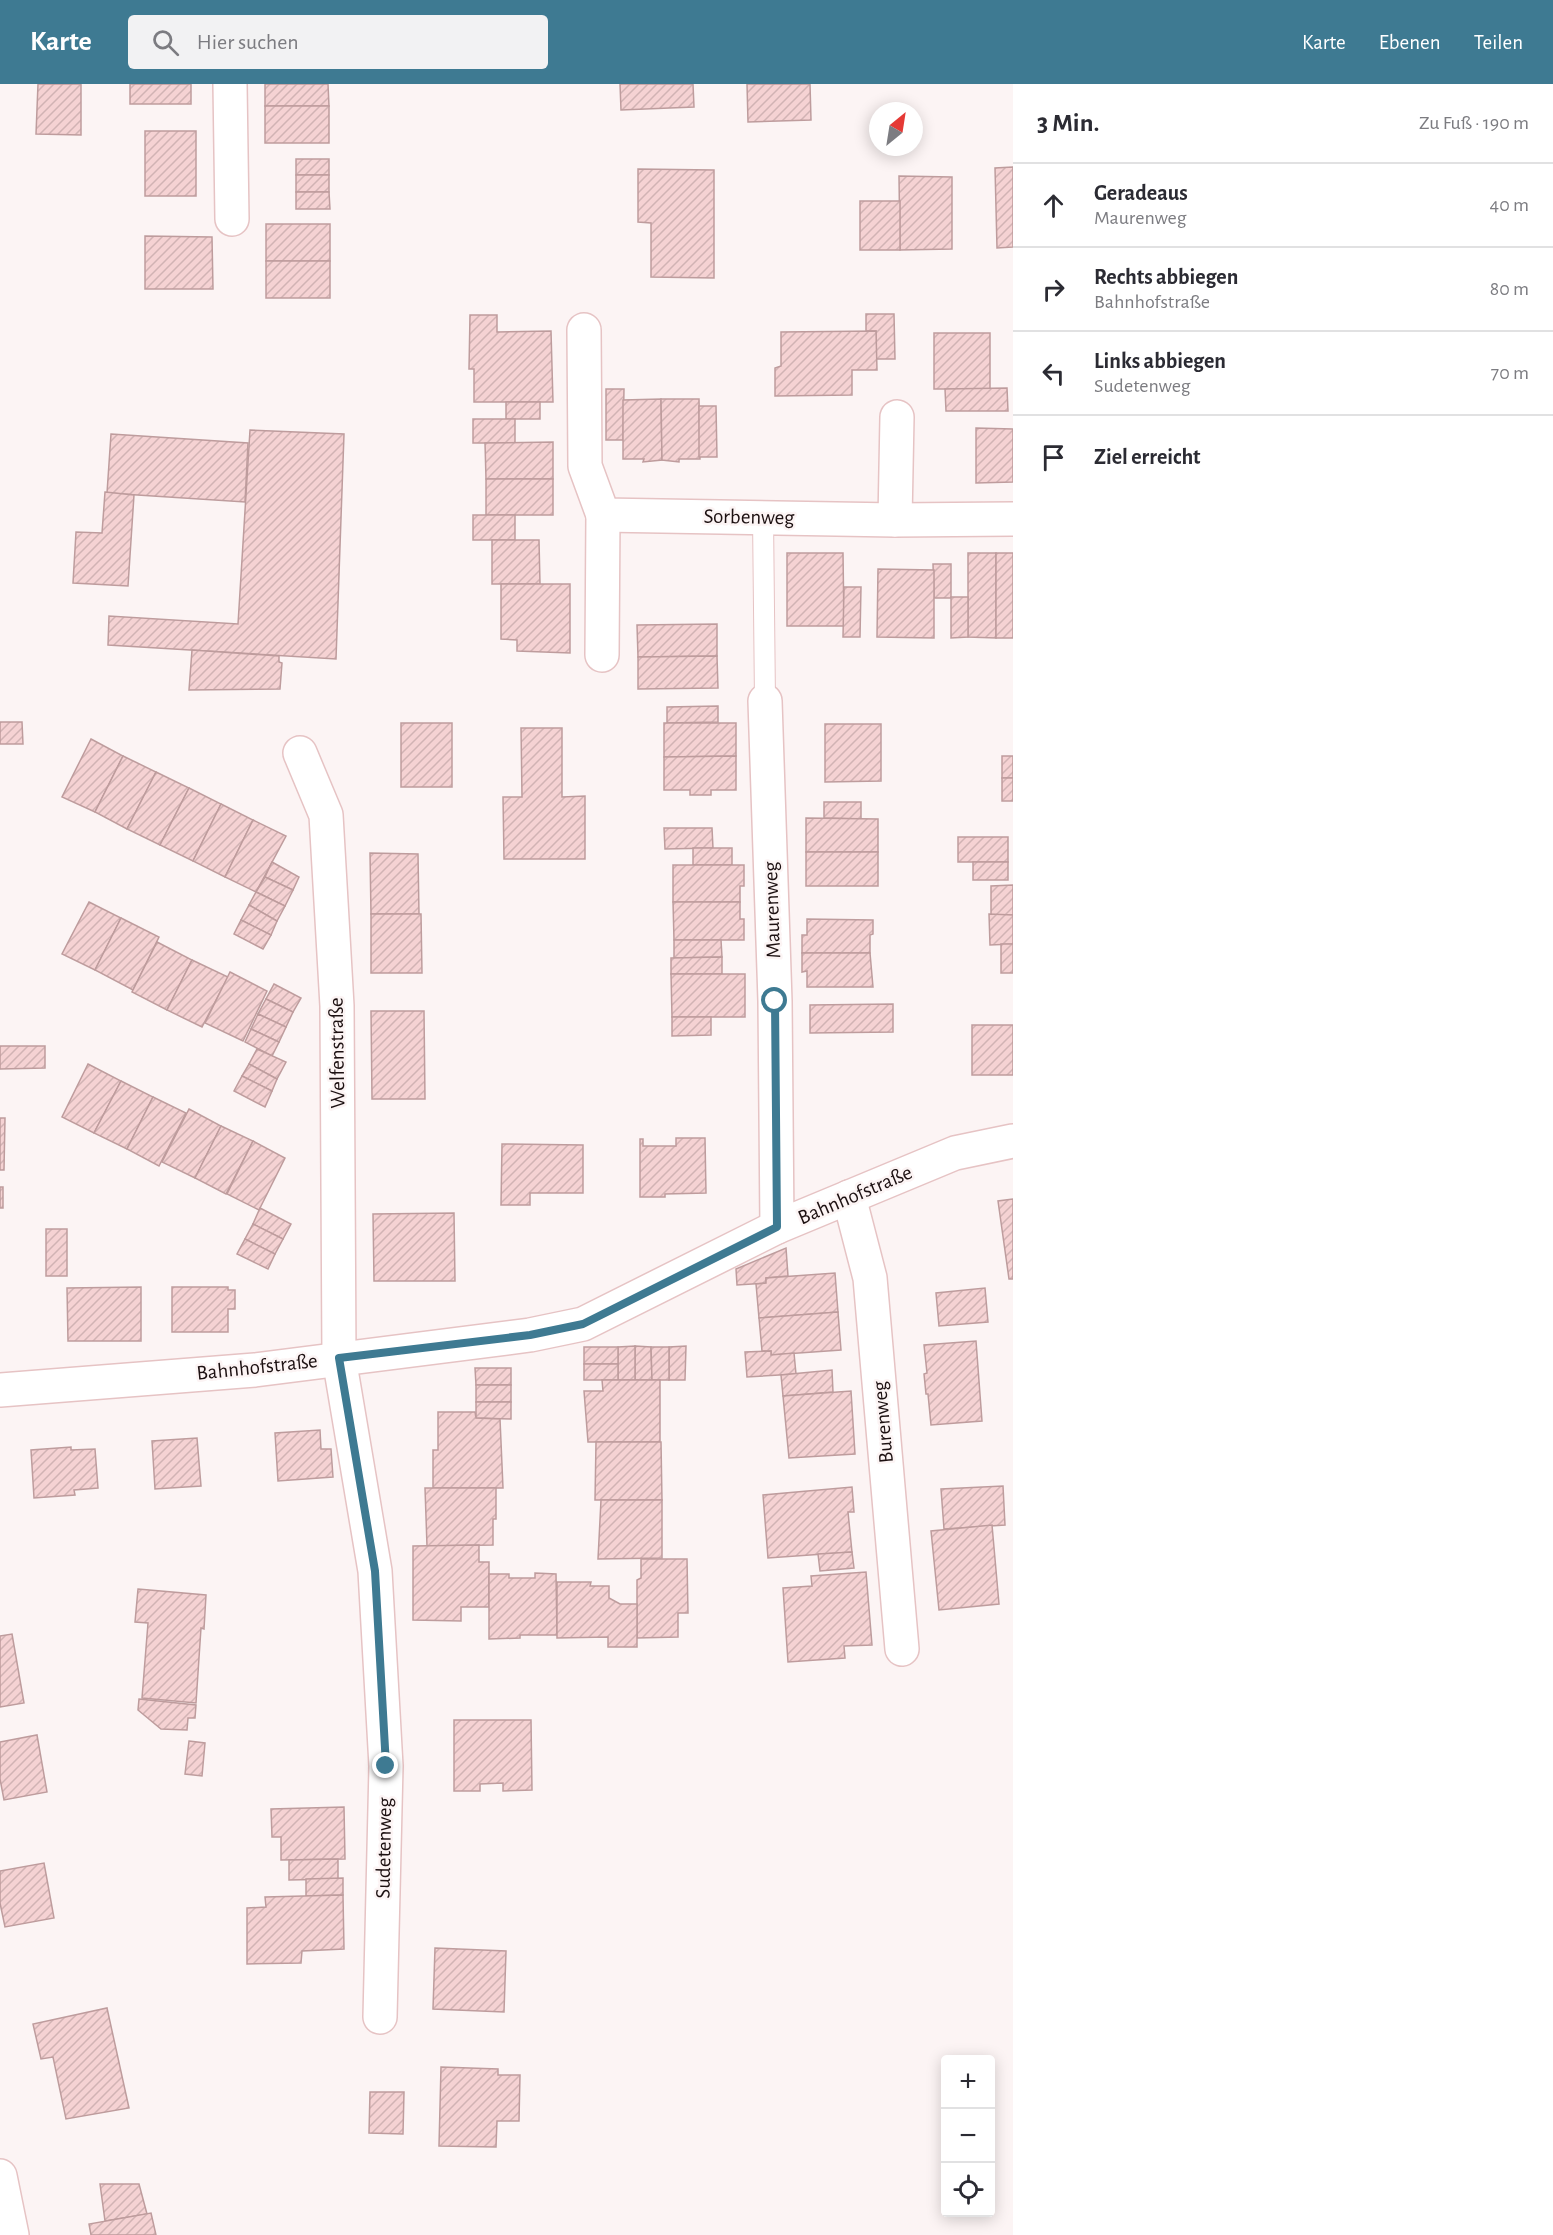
<!DOCTYPE html>
<html lang="de">
<meta charset="utf-8">
<style>
:root{--surface:#fff;--page:#f2f2f3;--text:#2b2b33;--muted:#7c7c81;--line:#e1e1e2;--accent:#3e7a92}
body{margin:0;font-family:"Alegreya Sans",sans-serif;background:var(--page);color:var(--text)}
.controls{position:absolute;right:18px;bottom:18px;display:grid;overflow:hidden;border-radius:6px;box-shadow:0 3px 15px #0003}
.controls button{width:54px;height:54px;display:grid;place-items:center;padding:0;border:0;border-bottom:2px solid var(--line);background:var(--surface);color:var(--text);font:30px sans-serif}
.compass{position:absolute;left:869px;top:18px;width:54px;height:54px;border-radius:50%;background:var(--surface);box-shadow:0 3px 15px #0003;rotate:30deg}
.stop{position:absolute;width:18px;height:18px;margin:-14px;border:4px solid #3e7a92;border-radius:50%;background:#fff}
.stop.end{background:#3e7a92;border-color:#fff;box-shadow:0 2px 6px #0008}
.list{margin:0;padding:0;list-style:none}
h2{display:flex;justify-content:space-between;align-items:center;height:78px;margin:0;padding:0 24px;font-size:26px}
h2 small{font-size:20px;font-weight:400;color:var(--muted)}
.list li{display:grid;grid-template-columns:39px 1fr auto;gap:18px;align-items:center;box-sizing:border-box;height:84px;padding:0 24px;border-top:2px solid var(--line)}
.list b{display:block;font-size:22px;white-space:nowrap}
.list p{margin:0;font-size:20px;white-space:nowrap;color:var(--muted)}
.list em{font-size:20px;font-style:normal;color:var(--muted)}
.icon{flex:none;width:33px;height:33px;fill:none;stroke:currentColor;stroke-width:2;stroke-linecap:round;stroke-linejoin:round}
.map{position:relative;flex:none;width:1013px;height:2151px;overflow:hidden}
header{display:flex;align-items:center;gap:36px;box-sizing:border-box;height:84px;padding:0 30px;background:var(--accent);color:#fff}
header strong{font-size:28px}
nav{display:flex;gap:33px;margin-inline-start:auto;font-size:21px}
.search{width:420px;height:54px;background:var(--page);display:flex;align-items:center;gap:15px;box-sizing:border-box;padding:0 21px;border-radius:6px;color:var(--muted);font-size:22px}
main{display:flex}
aside{flex:1;background:var(--surface)}
.map>svg:first-child{display:block}
.building{fill:url(#building-hatch);stroke:#be9c9d;stroke-width:1.5}
.lines{fill:none;stroke-linecap:round;stroke-linejoin:round}
.service-casing{stroke:#e6c3c4;stroke-width:22}
.minor-casing{stroke:#e6c3c4;stroke-width:36}
.service{stroke:#fff;stroke-width:20}
.minor{stroke:#fff;stroke-width:33}
.route{stroke:#3e7a92;stroke-width:8}
.labels{text-anchor:middle;dominant-baseline:central;stroke-width:5;stroke-linejoin:round;paint-order:stroke}
.street-label{font-size:21px;fill:#1c1011;stroke:#fcf4f4}
</style>
<header>
<strong>Karte</strong>
<div class="search"><svg class="icon" aria-label="search" viewBox="0 0 24 24"><circle cx="10" cy="10" r="6"/><path d="M15 15l6 6"/></svg>Hier suchen</div>
<nav><a>Karte</a><a>Ebenen</a><a>Teilen</a></nav>
</header>
<main>
<div class="map">
<svg width="1013" height="2151" viewBox="0 0 1013 2151">
<defs>
<pattern id="building-hatch" width="6" height="6" patternUnits="userSpaceOnUse" patternTransform="scale(1.5)"><rect width="6" height="6" fill="#f5d2d3"/><path d="M-1 1l2-2M0 6l6-6M5 7l2-2" fill="none" stroke="#d1b3b4"/></pattern>
</defs>
<rect width="100%" height="100%" fill="#fcf4f4"/>
<g class="building">
<polygon points="38,0 81,0 81,51 36,50"/>
<rect x="130" y="0" width="61" height="20"/>
<polygon points="265,0 328,0 329,22 265,22"/>
<polygon points="620,0 693,0 694,23 621,26"/>
<polygon points="747,0 810,0 811,36 748,38"/>
<rect x="265" y="22" width="64" height="37"/>
<rect x="145" y="47" width="51" height="65"/>
<rect x="296" y="75" width="33" height="16"/>
<polygon points="1013,83 1013,163 997,164 995,84"/>
<polygon points="638,85 714,86 714,194 651,193 651,139 638,138"/>
<rect x="296" y="91" width="33" height="17"/>
<polygon points="899,92 952,93 952,165 900,166"/>
<polygon points="296,108 329,108 330,125 296,125"/>
<rect x="860" y="117" width="40" height="49"/>
<rect x="266" y="140" width="64" height="37"/>
<polygon points="145,152 212,153 213,205 145,205"/>
<rect x="266" y="177" width="64" height="37"/>
<polygon points="866,230 894,230 895,275 876,275 876,247 866,247"/>
<polygon points="470,231 497,231 497,248 551,247 553,318 474,318 474,285 469,285"/>
<polygon points="876,247 877,286 852,286 852,311 775,312 775,284 781,282 781,248"/>
<rect x="934" y="249" width="56" height="56"/>
<polygon points="1007,304 1008,327 946,327 945,305"/>
<polygon points="606,305 624,305 623,356 606,356"/>
<polygon points="661,315 662,376 643,378 644,375 623,375 623,316"/>
<polygon points="661,315 699,315 700,375 679,375 679,378 662,376"/>
<rect x="506" y="318" width="34" height="17"/>
<polygon points="699,322 716,322 717,373 699,373"/>
<rect x="473" y="335" width="42" height="24"/>
<polygon points="976,344 1013,345 1013,398 976,399"/>
<polygon points="250,346 344,350 336,575 108,561 109,532 238,540"/>
<polygon points="111,350 248,359 245,418 107,409"/>
<polygon points="553,358 553,395 486,395 485,359"/>
<rect x="486" y="395" width="67" height="36"/>
<polygon points="105,408 134,411 128,502 73,499 76,448 102,449"/>
<rect x="473" y="431" width="42" height="25"/>
<polygon points="492,456 539,456 540,500 492,500"/>
<polygon points="787,469 843,469 844,542 787,542"/>
<polygon points="968,469 996,469 996,554 968,553"/>
<rect x="996" y="469" width="17" height="85"/>
<polygon points="933,480 951,480 951,514 934,514"/>
<polygon points="878,485 934,486 934,554 877,553"/>
<polygon points="501,500 570,500 570,569 517,567 517,556 501,555"/>
<polygon points="844,503 861,503 860,553 843,553"/>
<polygon points="951,513 968,513 968,553 951,554"/>
<polygon points="717,540 717,572 638,573 637,541"/>
<polygon points="192,566 279,572 279,578 282,579 280,605 189,606"/>
<polygon points="717,572 718,604 638,605 638,573"/>
<polygon points="718,622 718,638 667,639 667,623"/>
<polygon points="0,638 22,638 23,660 0,660"/>
<rect x="401" y="639" width="51" height="64"/>
<polygon points="664,639 736,639 736,672 664,673"/>
<polygon points="825,640 881,640 881,697 825,698"/>
<polygon points="521,644 562,644 562,713 585,712 585,775 504,775 503,713 522,713"/>
<polygon points="91,655 123,672 95,728 62,713"/>
<polygon points="123,672 156,688 127,745 95,728"/>
<polygon points="736,672 736,706 711,706 711,711 690,711 690,706 664,706 664,673"/>
<rect x="1002" y="672" width="11" height="22"/>
<polygon points="156,688 189,704 160,761 127,745"/>
<rect x="1002" y="694" width="11" height="23"/>
<polygon points="189,704 221,720 193,777 160,761"/>
<polygon points="824,718 861,718 861,735 824,734"/>
<polygon points="221,720 253,736 225,793 193,777"/>
<polygon points="806,734 878,735 878,768 806,768"/>
<polygon points="253,736 286,752 256,808 225,793"/>
<polygon points="664,744 712,744 713,764 665,765"/>
<rect x="958" y="753" width="50" height="25"/>
<rect x="693" y="764" width="39" height="17"/>
<rect x="806" y="768" width="72" height="34"/>
<polygon points="370,769 418,770 419,830 371,830"/>
<polygon points="272,778 299,793 293,806 265,793"/>
<rect x="973" y="778" width="35" height="18"/>
<polygon points="673,781 744,781 744,802 740,802 740,818 673,818"/>
<polygon points="265,793 293,806 285,822 256,808"/>
<polygon points="1013,801 1013,831 991,831 991,802"/>
<polygon points="256,808 285,822 277,837 249,821"/>
<polygon points="89,818 121,834 95,886 62,870"/>
<polygon points="673,818 740,818 740,835 744,835 744,856 674,856"/>
<polygon points="249,821 277,837 271,851 241,836"/>
<polygon points="371,830 421,830 422,889 371,889"/>
<polygon points="989,830 1013,831 1013,860 990,861"/>
<polygon points="121,834 159,853 133,906 95,886"/>
<polygon points="807,835 873,836 873,850 870,851 870,869 802,869 802,851 807,851"/>
<polygon points="241,836 271,851 263,865 234,850"/>
<polygon points="674,856 721,856 722,873 674,874"/>
<polygon points="157,858 192,876 167,926 132,908"/>
<rect x="1001" y="860" width="12" height="29"/>
<polygon points="802,869 870,869 873,903 807,903 807,887 802,888"/>
<polygon points="722,873 722,890 671,890 671,874"/>
<polygon points="192,876 228,893 202,943 167,926"/>
<polygon points="230,888 267,907 243,957 205,939"/>
<polygon points="671,890 745,890 745,933 672,933"/>
<polygon points="274,900 301,914 293,928 266,915"/>
<polygon points="266,915 293,928 286,943 258,930"/>
<polygon points="893,920 893,948 810,949 810,921"/>
<polygon points="371,927 424,927 425,1015 372,1015"/>
<polygon points="258,930 286,943 279,958 251,945"/>
<polygon points="672,933 711,933 711,951 672,952"/>
<rect x="972" y="941" width="41" height="50"/>
<polygon points="251,945 279,958 272,972 245,958"/>
<polygon points="0,962 45,962 45,984 0,985"/>
<polygon points="257,965 286,978 277,995 249,980"/>
<polygon points="88,980 121,997 94,1049 62,1033"/>
<polygon points="249,980 277,995 272,1007 242,992"/>
<polygon points="242,992 272,1007 265,1023 234,1007"/>
<polygon points="121,997 153,1013 127,1065 94,1049"/>
<polygon points="153,1013 186,1029 159,1082 127,1065"/>
<polygon points="189,1025 221,1042 195,1094 162,1078"/>
<polygon points="0,1034 5,1034 4,1086 0,1086"/>
<polygon points="221,1042 253,1057 226,1110 195,1094"/>
<polygon points="676,1054 705,1054 706,1109 665,1110 665,1113 640,1113 640,1055 643,1055 643,1062 676,1062"/>
<polygon points="253,1057 285,1074 259,1126 227,1110"/>
<polygon points="502,1060 583,1061 583,1109 530,1109 530,1121 501,1121"/>
<rect x="0" y="1103" width="3" height="21"/>
<polygon points="1013,1115 1013,1195 1009,1195 998,1117"/>
<polygon points="260,1124 291,1140 283,1155 253,1140"/>
<polygon points="454,1129 455,1197 374,1197 373,1130"/>
<polygon points="253,1140 283,1155 275,1170 245,1155"/>
<rect x="46" y="1145" width="21" height="47"/>
<polygon points="245,1155 275,1170 268,1185 237,1170"/>
<polygon points="786,1164 788,1192 766,1194 766,1199 737,1201 736,1185"/>
<polygon points="835,1189 838,1228 759,1234 756,1200 766,1199 766,1194"/>
<polygon points="141,1203 141,1257 68,1257 67,1204"/>
<polygon points="172,1203 228,1203 228,1206 235,1206 235,1225 228,1225 228,1248 172,1248"/>
<polygon points="985,1204 988,1238 939,1242 936,1209"/>
<polygon points="838,1228 841,1266 771,1271 771,1267 762,1267 759,1234"/>
<polygon points="976,1257 982,1337 931,1341 928,1310 926,1310 924,1290 927,1289 924,1261"/>
<polygon points="635,1262 651,1263 652,1296 635,1296"/>
<polygon points="635,1262 635,1296 618,1296 618,1263"/>
<polygon points="686,1262 685,1296 669,1296 669,1263"/>
<rect x="584" y="1263" width="34" height="17"/>
<polygon points="651,1263 669,1263 669,1296 652,1296"/>
<polygon points="771,1267 771,1271 794,1269 796,1290 747,1293 745,1268"/>
<rect x="584" y="1280" width="34" height="16"/>
<polygon points="475,1284 511,1284 511,1301 476,1301"/>
<polygon points="832,1286 833,1308 783,1312 781,1291"/>
<polygon points="602,1296 660,1296 660,1358 588,1358 584,1307 603,1307"/>
<rect x="476" y="1301" width="35" height="17"/>
<polygon points="851,1307 855,1370 789,1374 783,1312"/>
<polygon points="476,1318 511,1318 511,1335 476,1334"/>
<polygon points="438,1328 475,1328 476,1334 500,1335 503,1404 433,1404 433,1366 438,1366"/>
<polygon points="320,1346 321,1365 331,1365 333,1393 278,1397 275,1349"/>
<polygon points="197,1354 201,1402 155,1405 152,1357"/>
<polygon points="596,1358 661,1358 662,1416 595,1416"/>
<polygon points="71,1363 71,1366 95,1365 98,1404 74,1406 75,1411 34,1414 31,1366"/>
<polygon points="1003,1402 1005,1441 944,1445 941,1405"/>
<polygon points="852,1403 854,1428 848,1428 852,1468 768,1474 763,1411"/>
<polygon points="425,1404 496,1404 496,1435 493,1435 493,1461 427,1462"/>
<polygon points="601,1416 662,1416 662,1474 598,1475"/>
<polygon points="992,1441 999,1520 939,1526 931,1447"/>
<polygon points="479,1461 479,1478 489,1478 489,1523 461,1523 461,1537 413,1536 413,1462"/>
<polygon points="852,1468 854,1484 820,1487 818,1470"/>
<polygon points="641,1475 687,1475 688,1529 678,1529 678,1553 637,1554 637,1496 641,1494"/>
<polygon points="866,1488 872,1561 844,1562 845,1574 788,1578 783,1504 812,1502 811,1492"/>
<polygon points="535,1489 556,1490 557,1551 520,1551 520,1554 489,1555 489,1490 509,1490 509,1494 535,1494"/>
<polygon points="557,1498 591,1498 590,1502 609,1502 609,1514 620,1520 637,1520 637,1563 608,1563 608,1553 557,1554"/>
<polygon points="138,1505 206,1511 204,1545 201,1544 196,1619 142,1614 148,1539 135,1538"/>
<polygon points="12,1550 24,1619 0,1623 0,1552"/>
<polygon points="139,1615 196,1621 195,1634 188,1634 187,1646 161,1645 138,1626"/>
<polygon points="454,1636 531,1636 532,1706 503,1707 503,1699 480,1700 480,1707 454,1707"/>
<polygon points="37,1651 47,1708 4,1716 0,1695 0,1658"/>
<polygon points="189,1657 205,1659 202,1692 185,1690"/>
<polygon points="344,1723 345,1775 281,1776 281,1753 272,1753 271,1725"/>
<polygon points="338,1775 338,1795 289,1796 289,1776"/>
<polygon points="44,1779 54,1834 5,1843 0,1819 0,1787"/>
<polygon points="343,1794 343,1811 306,1812 306,1795"/>
<polygon points="343,1811 344,1865 302,1867 301,1879 247,1880 247,1824 266,1823 265,1813"/>
<polygon points="435,1864 506,1867 504,1928 433,1925"/>
<polygon points="107,1924 129,2024 66,2035 53,1973 41,1975 33,1940"/>
<polygon points="441,1983 498,1985 498,1991 520,1991 519,2037 497,2037 496,2063 439,2062"/>
<polygon points="370,2008 404,2008 403,2050 369,2049"/>
<polygon points="100,2100 139,2100 147,2130 105,2137"/>
<polygon points="151,2129 156,2151 91,2151 89,2140"/>
</g>
<g class="lines">
<g class="service-casing">
<polyline id="service" points="763,433 765,617"/>
</g>
<g class="minor-casing">
<g id="minor">
<polyline points="230,0 232,135"/>
<polyline points="584,246 585,382 603,431 895,436 1013,435"/>
<polyline points="895,436 897,333"/>
<polyline points="602,571 603,431"/>
<polyline points="765,617 775,917 777,1143"/>
<polyline points="300,669 326,731 337,922 339,1274 375,1487 386,1682 380,1933"/>
<polyline points="849,1113 870,1194 902,1565"/>
<polyline points="0,1306 255,1286 530,1251 583,1240 777,1143 955,1069 1013,1057"/>
<polyline points="0,2092 12,2151"/>
</g>
</g>
<use href="#service" class="service"/>
<use href="#minor" class="minor"/>
</g>
<g class="lines">
<polyline class="route" points="386,1682 375,1487 339,1274 530,1251 583,1240 777,1143 775,917"/>
</g>
<g class="labels">
<g class="street-label">
<text transform="translate(749 433) rotate(1)">Sorbenweg</text>
<text transform="translate(772 826) rotate(-92)">Maurenweg</text>
<text transform="translate(337 969) rotate(-91)">Welfenstraße</text>
<text transform="translate(855 1111) rotate(-23)">Bahnhofstraße</text>
<text transform="translate(257 1283) rotate(-6)">Bahnhofstraße</text>
<text transform="translate(883 1338) rotate(-95)">Burenweg</text>
<text transform="translate(384 1764) rotate(-89)">Sudetenweg</text>
</g>
</g>
</svg>
<div class="controls">
<button>+</button>
<button>−</button>
<button><svg class="icon" aria-label="locate" viewBox="0 0 24 24"><circle cx="12" cy="12" r="6"/><path d="M12 2v4M12 18v4M2 12h4M18 12h4"/></svg></button>
</div>
<svg class="compass" viewBox="-18 -18 36 36"><path d="M0-13l5 13h-10z" fill="#e53935"/><path d="M0 13l5-13h-10z" fill="#7c7c81"/></svg>
<div class="stop" style="left:775px;top:917px"></div>
<div class="stop end" style="left:386px;top:1682px"></div>
</div>
<aside>
<h2>3 Min.<small>Zu Fuß · 190 m</small></h2>
<ul class="list">
<li><svg class="icon" aria-label="ahead" viewBox="0 0 24 24"><path d="M12 20V5M6 11l6-6 6 6"/></svg><div><b>Geradeaus</b><p>Maurenweg</p></div><em>40 m</em></li>
<li><svg class="icon" aria-label="right" viewBox="0 0 24 24"><path d="M7 20v-9h11M14 6l5 5-5 5"/></svg><div><b>Rechts abbiegen</b><p>Bahnhofstraße</p></div><em>80 m</em></li>
<li><svg class="icon" aria-label="left" viewBox="0 0 24 24"><path d="M17 20v-9H6M10 6l-5 5 5 5"/></svg><div><b>Links abbiegen</b><p>Sudetenweg</p></div><em>70 m</em></li>
<li><svg class="icon" aria-label="arrive" viewBox="0 0 24 24"><path d="M6 21V4h12l-3 4 3 4H6"/></svg><div><b>Ziel erreicht</b></div></li>
</ul>
</aside>
</main>
